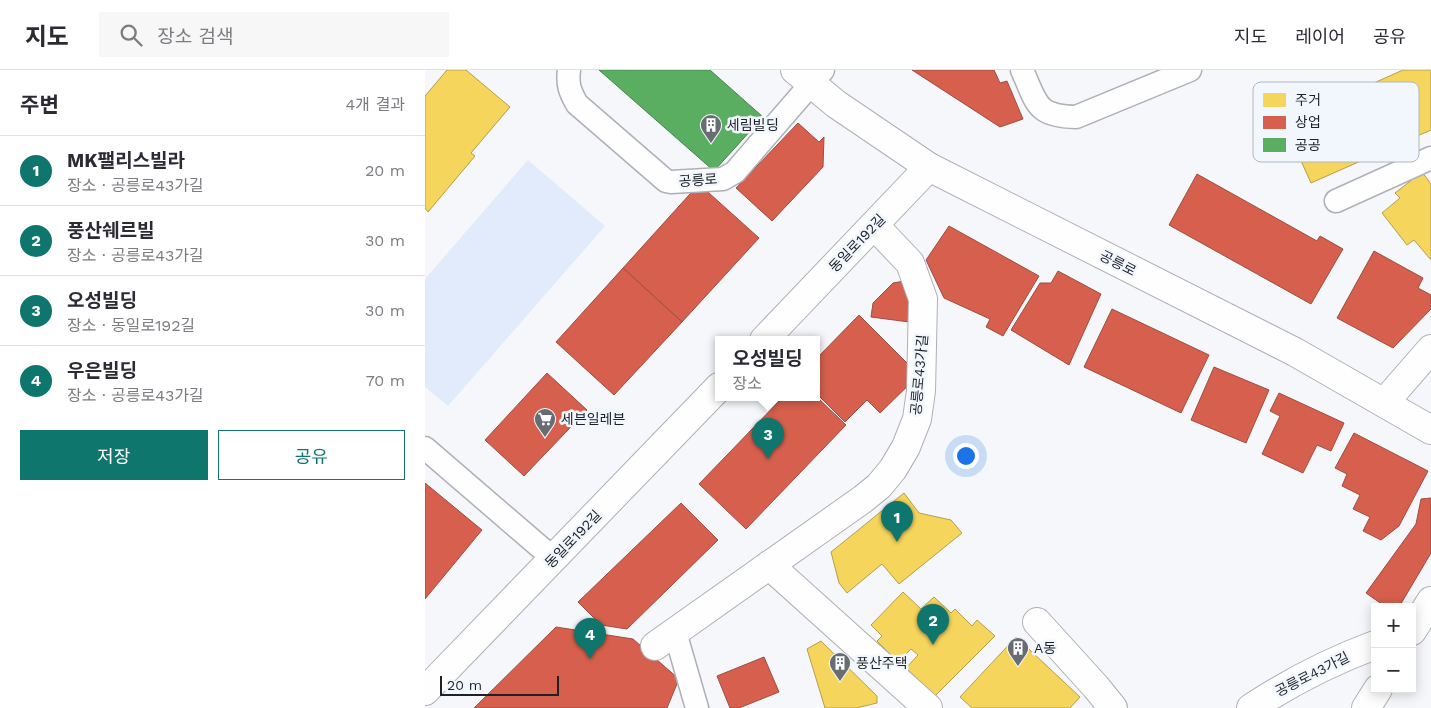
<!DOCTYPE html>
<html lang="ko">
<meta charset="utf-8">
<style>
:root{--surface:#fff;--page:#f7f7f7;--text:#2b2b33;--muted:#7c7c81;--line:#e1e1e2;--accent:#0f766e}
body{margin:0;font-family:"Work Sans","Noto Sans KR",sans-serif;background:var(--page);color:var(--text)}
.controls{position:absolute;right:15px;bottom:15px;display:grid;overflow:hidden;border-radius:0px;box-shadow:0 2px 12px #0003}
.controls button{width:45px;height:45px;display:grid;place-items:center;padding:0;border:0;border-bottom:1px solid var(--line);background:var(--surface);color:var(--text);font:25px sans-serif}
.scale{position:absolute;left:15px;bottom:12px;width:119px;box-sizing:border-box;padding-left:5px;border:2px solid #1e2228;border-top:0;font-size:14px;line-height:18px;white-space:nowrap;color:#1e2228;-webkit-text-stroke:4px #f2f6fd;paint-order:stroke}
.you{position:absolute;left:540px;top:385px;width:18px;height:18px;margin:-12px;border:4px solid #fff;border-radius:50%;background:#1a73e8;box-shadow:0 0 0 8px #1a73e833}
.badge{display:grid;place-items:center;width:32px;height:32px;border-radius:50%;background:var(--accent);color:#fff;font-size:16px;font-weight:700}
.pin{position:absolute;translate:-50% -41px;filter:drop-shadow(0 1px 2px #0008)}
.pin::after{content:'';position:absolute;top:26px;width:18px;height:15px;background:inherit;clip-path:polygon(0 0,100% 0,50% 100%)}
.popup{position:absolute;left:290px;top:266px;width:105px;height:65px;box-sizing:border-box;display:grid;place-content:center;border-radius:0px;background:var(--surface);filter:drop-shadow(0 1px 4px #0005);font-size:16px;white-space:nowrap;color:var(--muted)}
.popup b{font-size:19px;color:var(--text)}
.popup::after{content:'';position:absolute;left:50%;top:100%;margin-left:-10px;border:10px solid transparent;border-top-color:var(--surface)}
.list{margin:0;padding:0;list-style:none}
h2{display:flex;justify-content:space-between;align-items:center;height:65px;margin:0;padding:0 20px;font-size:21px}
h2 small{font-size:16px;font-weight:400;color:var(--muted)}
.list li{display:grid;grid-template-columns:32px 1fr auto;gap:15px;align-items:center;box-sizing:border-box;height:70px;padding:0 20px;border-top:1px solid var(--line)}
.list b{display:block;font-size:19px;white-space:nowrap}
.list p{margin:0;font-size:16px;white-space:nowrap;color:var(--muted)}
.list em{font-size:16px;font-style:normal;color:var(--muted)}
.actions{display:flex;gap:10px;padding:15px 20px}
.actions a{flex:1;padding:11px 0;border:1px solid var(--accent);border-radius:0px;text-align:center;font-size:18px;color:var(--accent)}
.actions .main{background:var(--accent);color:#fff}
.icon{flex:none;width:28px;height:28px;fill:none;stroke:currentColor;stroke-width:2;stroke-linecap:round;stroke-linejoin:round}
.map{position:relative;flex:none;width:1006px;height:638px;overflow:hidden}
header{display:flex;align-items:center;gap:30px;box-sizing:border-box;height:70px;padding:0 25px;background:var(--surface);border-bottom:1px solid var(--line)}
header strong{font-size:24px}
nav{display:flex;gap:28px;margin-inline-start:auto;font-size:18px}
.search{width:350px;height:45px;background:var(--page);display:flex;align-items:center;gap:12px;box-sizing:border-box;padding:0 18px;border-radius:0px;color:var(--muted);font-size:19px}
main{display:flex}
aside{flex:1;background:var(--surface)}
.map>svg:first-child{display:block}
.green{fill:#e2ebfb}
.homes{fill:#f6d55c;stroke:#b59f4c}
.shops{fill:#d6604d;stroke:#9f4d42}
.public{fill:#5aae61;stroke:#488450}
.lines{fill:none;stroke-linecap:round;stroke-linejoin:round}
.service-casing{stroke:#aeb0b5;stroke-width:25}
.minor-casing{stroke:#aeb0b5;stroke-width:30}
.tertiary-casing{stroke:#aeb0b5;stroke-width:30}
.service{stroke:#fefefe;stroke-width:22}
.minor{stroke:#fefefe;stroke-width:28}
.tertiary{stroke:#fefefe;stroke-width:28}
.labels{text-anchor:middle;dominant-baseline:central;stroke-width:5;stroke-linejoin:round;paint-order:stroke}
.poi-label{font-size:14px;fill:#1e2228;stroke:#f2f6fd;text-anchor:start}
.street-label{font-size:14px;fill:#1e2228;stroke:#f2f6fd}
.key{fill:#f2f6fd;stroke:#b2b6bd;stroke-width:1}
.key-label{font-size:14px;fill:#1e2228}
</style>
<header>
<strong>지도</strong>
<div class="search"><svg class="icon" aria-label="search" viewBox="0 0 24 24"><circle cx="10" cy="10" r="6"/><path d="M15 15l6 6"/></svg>장소 검색</div>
<nav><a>지도</a><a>레이어</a><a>공유</a></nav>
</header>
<main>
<aside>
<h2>주변<small>4개 결과</small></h2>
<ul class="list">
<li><span class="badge">1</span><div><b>MK팰리스빌라</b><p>장소 · 공릉로43가길</p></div><em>20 m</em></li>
<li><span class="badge">2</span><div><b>풍산쉐르빌</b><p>장소 · 공릉로43가길</p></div><em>30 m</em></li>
<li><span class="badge">3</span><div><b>오성빌딩</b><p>장소 · 동일로192길</p></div><em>30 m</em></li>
<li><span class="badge">4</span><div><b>우은빌딩</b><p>장소 · 공릉로43가길</p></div><em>70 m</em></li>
</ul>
<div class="actions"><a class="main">저장</a><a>공유</a></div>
</aside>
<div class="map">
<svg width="1006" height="638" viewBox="0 0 1006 638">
<rect width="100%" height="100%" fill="#f5f7fa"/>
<polygon class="green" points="103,90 180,156 23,336 0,317 0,209"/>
<g class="homes">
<polygon points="22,0 41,0 85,37 46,83 50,86 3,142 0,138 0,26"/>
<polygon points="978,0 1006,0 1006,60 886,113 859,53"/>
<polygon points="997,102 1006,114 1006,190 989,170 982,175 957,143 975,128 970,123"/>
<polygon points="479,423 494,443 526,450 537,463 474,514 457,494 422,523 414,513 406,482"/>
<polygon points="478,522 496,539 509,527 526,543 530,539 547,556 552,550 570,566 510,626 481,598 493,585 486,579 473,592 452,571 457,566 446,555"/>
<polygon points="591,567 655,627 645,638 547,638 535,627"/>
<polygon points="396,571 452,626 452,633 431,638 400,638 382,579"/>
</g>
<g class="shops">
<polygon points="487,0 569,0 575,13 582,11 598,49 575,57"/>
<polygon points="373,53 394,72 399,67 398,97 347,151 311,118"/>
<polygon points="772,104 892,171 895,166 918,179 886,234 744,155"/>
<polygon points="274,114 334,168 257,252 198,198"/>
<polygon points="524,156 614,206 578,266 561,257 565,249 519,228 501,190"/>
<polygon points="949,181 998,208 993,218 1006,225 1006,239 968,278 912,248"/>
<polygon points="198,198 257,252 189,325 131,272"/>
<polygon points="633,201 676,224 644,295 586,260 615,213 626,213"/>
<polygon points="485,210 492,253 446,247 448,233 468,213"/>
<polygon points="687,239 784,285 756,343 659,297"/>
<polygon points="434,245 494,305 455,343 442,330 420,352 392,324 392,288"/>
<polygon points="789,297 844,320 821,373 766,350"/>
<polygon points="122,303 162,340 99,406 60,370"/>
<polygon points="854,323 919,353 906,381 892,375 878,403 837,384 855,346 845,341"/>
<polygon points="392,327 421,355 321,459 274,414 357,328"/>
<polygon points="929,363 1003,401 974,456 956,470 938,461 945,447 928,439 935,425 917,416 922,404 910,398"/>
<polygon points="0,413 57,460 0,529"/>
<polygon points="1006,428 1006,483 974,537 961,537 941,523 991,454 996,429"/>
<polygon points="256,433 293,470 202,559 176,555 153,532"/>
<polygon points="131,557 208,569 254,609 242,638 49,638"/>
<polygon points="339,587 354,622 314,638 305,638 292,606"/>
</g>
<polygon class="public" points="174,0 285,0 338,47 289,101"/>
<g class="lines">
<g class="service-casing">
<g id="service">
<path d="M144 0C142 14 145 22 152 34L241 111 246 112 298 109 310 102 398 0"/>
<path d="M597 0C612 33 610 46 651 47L765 0"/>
<polyline points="911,131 1006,88"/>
<polyline points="0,378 129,489"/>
<polyline points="250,562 272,638"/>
</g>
</g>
<g class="minor-casing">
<g id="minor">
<polyline points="959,333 1006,279"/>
<polyline points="344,495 503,638"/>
<polyline points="612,552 671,617 688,638"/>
<polyline points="987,561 1006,531"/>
<polyline points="230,576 438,429 454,416 468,399 481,377 492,349 496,321 498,229 485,193 449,155"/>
<path d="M826 638C867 611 904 592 950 575"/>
<polyline points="941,638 953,619"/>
</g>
</g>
<g class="tertiary-casing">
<g id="tertiary">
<polyline points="370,0 411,34 504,97 870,282 1006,360"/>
<polyline points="339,270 504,97"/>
<polyline points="0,621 294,317"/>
</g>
</g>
<use href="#service" class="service"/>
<use href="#minor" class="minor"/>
<use href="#tertiary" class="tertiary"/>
</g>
<defs>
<g id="building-pin" transform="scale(1.125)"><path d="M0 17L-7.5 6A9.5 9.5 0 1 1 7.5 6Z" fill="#696d72" stroke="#f2f6fd"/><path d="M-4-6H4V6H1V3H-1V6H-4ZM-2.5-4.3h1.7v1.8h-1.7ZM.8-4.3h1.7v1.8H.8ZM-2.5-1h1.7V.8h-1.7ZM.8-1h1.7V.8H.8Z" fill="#fff"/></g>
<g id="supermarket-pin" transform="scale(1.125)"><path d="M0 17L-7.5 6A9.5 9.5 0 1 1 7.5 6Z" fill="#696d72" stroke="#f2f6fd"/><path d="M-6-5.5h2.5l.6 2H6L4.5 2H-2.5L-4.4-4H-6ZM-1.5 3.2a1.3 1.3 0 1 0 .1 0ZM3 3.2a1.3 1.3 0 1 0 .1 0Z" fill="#fff"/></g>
</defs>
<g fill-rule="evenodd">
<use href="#building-pin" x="286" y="55"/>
<use href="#supermarket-pin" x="120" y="349"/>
<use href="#building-pin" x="593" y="578"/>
<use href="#building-pin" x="415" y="593"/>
</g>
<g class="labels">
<g class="poi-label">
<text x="302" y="55">세림빌딩</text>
<text x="136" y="349">세븐일레븐</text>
<text x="609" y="578">A동</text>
<text x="431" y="593">풍산주택</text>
</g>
<g class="street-label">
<text transform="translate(273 110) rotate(-4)">공릉로</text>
<text transform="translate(432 173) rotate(-46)">동일로192길</text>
<text transform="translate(693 193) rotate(27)">공릉로</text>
<text transform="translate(494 305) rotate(-85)">공릉로43가길</text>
<text transform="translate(148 469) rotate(-46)">동일로192길</text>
<text transform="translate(887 604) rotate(-27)">공릉로43가길</text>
</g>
</g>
<rect x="828" y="12" width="166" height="80" rx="8" class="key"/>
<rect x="838" y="23" width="23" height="14" fill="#f6d55c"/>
<rect x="838" y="46" width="23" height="13" fill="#d6604d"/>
<rect x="838" y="68" width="23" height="14" fill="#5aae61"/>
<g class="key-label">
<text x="870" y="35">주거</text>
<text x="870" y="57">상업</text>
<text x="870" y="80">공공</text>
</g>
</svg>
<div class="controls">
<button>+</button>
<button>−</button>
</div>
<div class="scale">20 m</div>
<div class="you"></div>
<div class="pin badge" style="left:472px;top:472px">1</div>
<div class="pin badge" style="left:508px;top:575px">2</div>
<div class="pin badge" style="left:343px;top:389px">3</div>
<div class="popup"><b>오성빌딩</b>장소</div>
<div class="pin badge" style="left:165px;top:589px">4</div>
</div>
</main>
